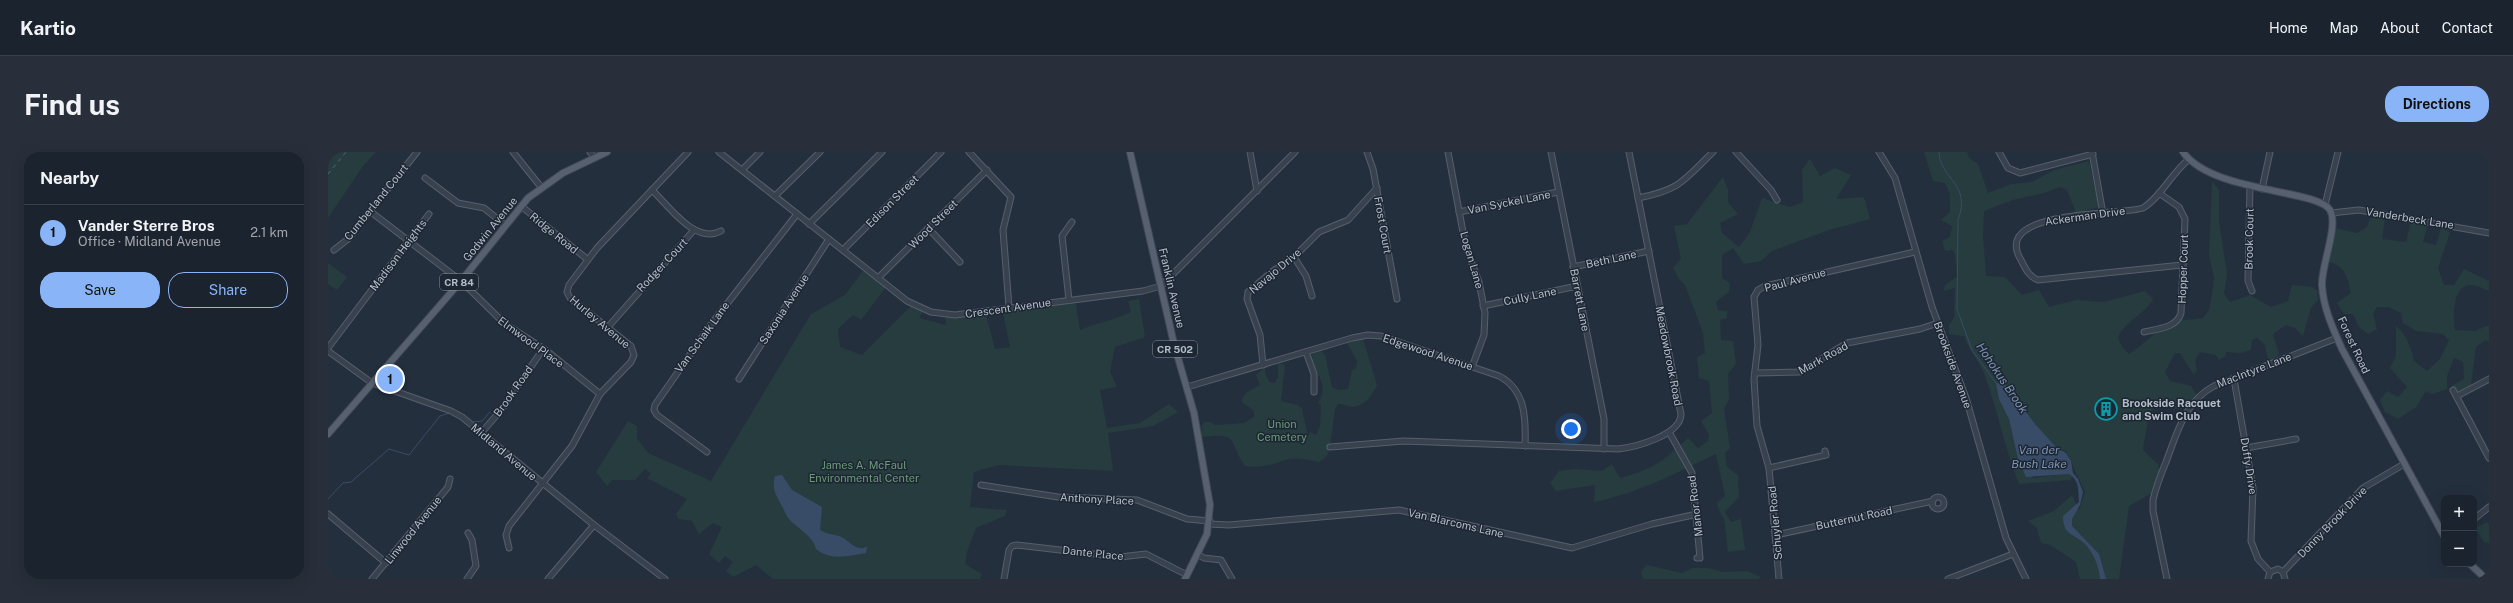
<!DOCTYPE html>
<meta charset="utf-8">
<style>
:root{--surface:#1b232e;--page:#282f3a;--text:#f1f3f6;--muted:#a0a4aa;--line:#39404a;--accent:#8ab4f8}
body{margin:0;font-family:"Public Sans",sans-serif;background:var(--page);color:var(--text)}
.controls{position:absolute;right:12px;bottom:12px;display:grid;overflow:hidden;border-radius:8px;box-shadow:0 4px 16px #0002}
.controls button{width:36px;height:36px;display:grid;place-items:center;padding:0;border:0;border-bottom:1px solid var(--line);background:var(--surface);color:var(--text);font:20px sans-serif}
.you{position:absolute;left:1243px;top:277px;width:14px;height:14px;margin:-10px;border:3px solid #fff;border-radius:50%;background:#1a73e8;box-shadow:0 0 0 6px #1a73e833}
.badge{display:grid;place-items:center;width:26px;height:26px;border-radius:50%;background:var(--accent);color:#111;font-size:13px;font-weight:700}
.pin{position:absolute;translate:-50% -50%;border:2px solid #fff;box-shadow:0 1px 4px #0006}
.list{margin:0;padding:0;list-style:none}
h2{display:flex;justify-content:space-between;align-items:center;height:52px;margin:0;padding:0 16px;font-size:17px}
h2 small{font-size:13px;font-weight:400;color:var(--muted)}
.list li{display:grid;grid-template-columns:26px 1fr auto;gap:12px;align-items:center;box-sizing:border-box;height:56px;padding:0 16px;border-top:1px solid var(--line)}
.list b{display:block;font-size:15px;white-space:nowrap}
.list p{margin:0;font-size:13px;white-space:nowrap;color:var(--muted)}
.list em{font-size:13px;font-style:normal;color:var(--muted)}
.actions{display:flex;gap:8px;padding:12px 16px}
.actions a{flex:1;padding:9px 0;border:1px solid var(--accent);border-radius:16px;text-align:center;font-size:14px;color:var(--accent)}
.actions .main{background:var(--accent);color:#111}
.map{position:relative;flex:none;width:2161px;height:427px;overflow:hidden;border-radius:16px}
header{display:flex;align-items:center;gap:24px;box-sizing:border-box;height:56px;padding:0 20px;background:var(--surface);border-bottom:1px solid var(--line)}
header strong{font-size:19px}
nav{display:flex;gap:22px;margin-inline-start:auto;font-size:14px}
.intro{display:flex;align-items:center;justify-content:space-between;box-sizing:border-box;height:96px;padding:0 24px}
h1{margin:0;font-size:28px}
.button{padding:10px 18px;border-radius:16px;background:var(--accent);color:#111;font-size:14px;font-weight:700}
main{display:flex;gap:24px;padding:0 24px}
aside{flex:1;background:var(--surface);border-radius:16px;box-shadow:0 4px 16px #0002}
.map>svg:first-child{display:block}
.green{fill:#263c3f}
.water{fill:#394c67}
.lines{fill:none;stroke-linecap:round;stroke-linejoin:round}
.stream{stroke:#394c67;stroke-width:1}
.minor-casing{stroke:#565f6c;stroke-width:7}
.major-casing{stroke:#414a57;stroke-width:8}
.minor{stroke:#38414e;stroke-width:5}
.major{stroke:#56606e;stroke-width:6}
.rail{stroke:#5a6575;stroke-width:1;stroke-dasharray:4 4;stroke-linecap:butt}
.labels{text-anchor:middle;dominant-baseline:central;stroke-width:3;stroke-linejoin:round;paint-order:stroke}
.shield{fill:#1d2633;stroke:#878f9c;stroke-width:1}
.shield-label{font-size:10px;font-weight:bold;fill:#b4bcc9}
.street-label{font-size:11px;fill:#b4bcc9;stroke:#1d2633}
.poi-label{font-size:11px;font-weight:bold;fill:#b4bcc9;stroke:#1d2633;text-anchor:start}
.park-label{font-size:11px;fill:#6b9a76;stroke:#1d2633}
.water-label{font-size:12px;font-style:italic;fill:#7c92b1;stroke:#1d2633}
</style>
<header>
<strong>Kartio</strong>
<nav><a>Home</a><a>Map</a><a>About</a><a>Contact</a></nav>
</header>
<div class="intro"><h1>Find us</h1><a class="button">Directions</a></div>
<main>
<aside>
<h2>Nearby<small></small></h2>
<ul class="list">
<li><span class="badge">1</span><div><b>Vander Sterre Bros</b><p>Office · Midland Avenue</p></div><em>2.1 km</em></li>
</ul>
<div class="actions"><a class="main">Save</a><a>Share</a></div>
</aside>
<div class="map">
<svg width="2161" height="427" viewBox="0 0 2161 427">
<rect width="100%" height="100%" fill="#242f3e"/>
<g class="green">
<polygon points="0,0 48,0 35,14 0,66"/>
<path d="M1596 0H1639L1641 6 1650 12 1660 41 1684 32 1704 30 1726 18 1761 9 1771 55 1748 61 1739 38 1732 35 1716 41 1685 48 1656 59 1655 83 1658 124 1677 125 1694 143 1711 138 1721 155 1748 148 1775 150 1817 139 1825 147C1816 164 1797 168 1790 186L1794 195 1801 202C1816 193 1827 178 1844 171 1853 167 1865 168 1875 166L1881 158 1885 136 1886 125 1881 104 1884 29 1891 38V69L1899 122 1896 142 1902 150 1922 143 1943 155 1960 149 1964 133 1984 135 1989 138 1990 148 1983 156 1975 184 1967 176 1958 173 1945 182 1951 202 1945 208H1940L1937 193 1929 186 1924 188 1923 198 1913 201 1898 200 1897 205 1890 208 1888 203 1872 200 1867 208 1869 218 1866 223 1852 201H1847L1837 220 1842 229 1863 234 1868 242C1854 264 1853 257 1831 252L1821 261 1815 298 1830 312 1832 322 1824 341 1801 354 1791 427H1752L1748 410 1722 393 1713 391 1709 376 1700 369 1726 359 1744 343 1751 358 1757 340 1738 299C1719 296 1691 252 1680 236L1676 231H1669L1670 242 1681 267 1690 307 1705 326 1745 321 1743 328 1691 332C1677 297 1670 260 1657 224 1653 211 1641 199 1636 184L1621 182V173L1626 166 1627 136 1615 139 1618 132 1629 125 1627 103 1625 98 1617 99 1614 89 1622 85 1624 74 1613 68 1622 60V42L1617 31 1605 29Z"/>
<path d="M1482 7 1492 24 1507 16 1523 23 1508 47 1536 45 1542 67 1501 78 1444 99 1433 109 1416 112 1405 96 1394 103V126L1402 131 1401 140 1388 150 1390 158 1399 159V166L1392 168 1393 188 1405 189 1408 212 1400 222 1401 247 1396 257 1402 296 1397 301 1399 315 1410 323 1411 345 1397 360 1403 370 1413 367 1417 398 1400 400 1396 367 1392 361 1389 351 1397 344 1388 302C1348 321 1310 341 1266 350L1267 333 1228 339 1222 331 1231 319 1247 317 1274 319 1284 312 1292 326C1326 317 1335 309 1360 286L1370 296 1380 289 1381 283 1373 269 1384 261 1381 229 1371 226 1369 205 1377 201 1375 181 1357 133 1351 127 1345 116 1353 107 1346 74 1359 72 1395 25 1400 37V50L1410 62 1392 71 1394 81 1411 95 1422 80 1434 46 1462 55 1475 50 1474 18Z"/>
<path d="M2042 66 2057 67 2054 87 2078 90 2083 70 2100 71 2095 90 2108 93 2113 76 2122 80 2110 116 2116 133H2126L2136 117 2161 129V139C2156 137 2149 133 2143 133 2124 132 2125 166 2127 178L2147 179 2161 173V190L2158 188 2148 195 2143 233 2129 241 2125 233 2136 227 2135 210 2126 206 2119 224V237L2104 242 2098 239 2088 255 2070 267 2057 260 2052 248 2059 239 2070 245 2079 235 2062 216 2068 204V174C2079 183 2083 195 2086 209L2099 219 2112 207 2121 188 2115 182 2088 179 2075 171 2073 161 2060 155H2049L2045 162 2049 177 2040 182 2031 175 2025 162H2016L2009 151 2023 141C2020 126 2017 113 2000 110L2006 76 2029 81 2039 75Z"/>
<polygon points="0,111 19,125 9,138 0,132"/>
<path d="M537 116 559 134 533 168 525 163 510 177 512 195 534 203 585 152 596 158 591 166 618 173 617 163 657 159 667 197 682 195 674 155 747 147 752 178C768 171 789 167 803 160L800 149 811 147 817 185 787 195 782 219 789 235 772 238 779 276 812 271 841 252 850 260 825 274 780 281 785 319 670 313 646 320 642 355 679 358 677 364 648 376 639 400 637 412 654 422 652 427H445L428 413 405 425 398 419 405 410 397 404 391 411 381 402 394 375 385 371 371 382 364 369 350 367 348 362 359 347 319 326 323 321 317 317 307 328H284L279 334 268 320 300 269 309 274V286L320 301 383 329 483 162 517 143Z"/>
<path d="M1030 187H1035L1049 233C1044 244 1036 255 1023 255 1019 254 1015 252 1010 252L1007 257 1002 295 999 304 991 310C981 308 968 305 957 308 943 313 933 316 917 314 900 290 913 280 874 285V273L876 270H883L887 273 916 271 926 265V259L914 250C915 240 924 238 932 233L928 223 936 216 941 230 947 231 950 225V212H956L957 214 953 249 970 253 974 257 980 284 982 280 988 283 992 274 993 253 990 251C1003 229 984 222 984 202L992 198 997 203 1004 235 1010 238 1020 237 1024 218 1028 216 1029 209 1019 191Z"/>
<polygon points="2159,370 2161,372 2161,391 2156,390 2147,376"/>
<polygon points="1319,413 1354,421 1364,416 1380,416 1395,420 1419,419 1433,425 1431,427 1315,427 1313,419"/>
</g>
<g class="water">
<path d="M1668 231H1676L1680 236 1707 272 1729 296 1738 301 1743 309 1745 321 1750 327 1755 340 1752 353 1744 367V374L1771 402 1778 427H1772C1771 414 1766 402 1757 392 1746 381 1735 384 1735 364L1751 350C1750 339 1752 329 1741 322L1698 325 1690 307 1681 267 1671 247Z"/>
<path d="M454 323 464 338 494 355 492 378C498 382 504 382 511 384 521 387 526 400 539 395L538 401C519 404 503 409 488 397 486 385 469 376 461 367 458 364 457 360 455 356 449 344 443 338 447 324Z"/>
</g>
<g class="lines">
<g class="stream">
<path d="M1611 0C1612 28 1644 31 1630 68L1629 157 1644 198 1668 231"/>
<polyline points="129,259 135,263"/>
<polyline points="145,270 154,269 162,260"/>
<polyline points="0,347 15,331 23,330 61,297 81,303 112,264 122,261"/>
</g>
<g class="minor-casing">
<g id="minor">
<polyline points="185,0 213,35"/>
<polyline points="262,0 267,6"/>
<polyline points="391,0 579,149 603,160 627,163 815,139 833,134 967,0"/>
<polyline points="641,0 683,45 675,78 681,155"/>
<polyline points="922,0 929,39"/>
<polyline points="1039,0 1045,17 1069,147"/>
<polyline points="1120,0 1138,96 1151,130 1157,161 1156,183 1144,215"/>
<polyline points="1223,0 1276,267 1276,297"/>
<polyline points="1408,0 1443,38 1449,48"/>
<polyline points="1551,0 1567,26 1604,155 1638,246 1678,386 1698,427"/>
<polyline points="1671,0 1680,16 1692,21 1765,2"/>
<polyline points="1764,0 1775,62"/>
<polyline points="414,18 432,0"/>
<polyline points="97,26 130,51 156,56 177,73"/>
<polyline points="1922,34 1920,129 1924,139"/>
<polyline points="1934,37 1942,0"/>
<path d="M324 38C341 54 367 93 393 79"/>
<polyline points="447,44 492,0"/>
<path d="M1310 46C1352 38 1355 29 1385 0"/>
<polyline points="1997,53 2010,0"/>
<polyline points="193,54 259,107"/>
<polyline points="43,60 133,129 176,171 219,199 272,242"/>
<polyline points="1131,60 1230,40"/>
<polyline points="2003,61 2031,58 2161,81"/>
<polyline points="481,72 554,0"/>
<polyline points="600,76 632,110"/>
<polyline points="6,98 20,87 89,0"/>
<polyline points="515,98 613,0"/>
<polyline points="966,105 978,124 984,144"/>
<path d="M1854 113 1710 128C1701 125 1697 116 1693 108 1662 57 1791 64 1815 56 1832 46 1843 22 1860 8"/>
<polyline points="1245,115 1321,99"/>
<polyline points="550,126 659,18"/>
<polyline points="741,148 734,84 744,70"/>
<polyline points="1155,154 1249,134"/>
<polyline points="280,175 366,78"/>
<path d="M1816 180C1829 177 1849 176 1853 161L1857 67 1851 55 1831 41"/>
<polyline points="0,196 101,62"/>
<polyline points="0,199 44,231 123,259 134,265 266,373 337,427"/>
<polyline points="978,200 986,222 986,240"/>
<polyline points="935,213 932,183 919,147 920,140 945,119 966,105 991,80 1020,68 1049,36"/>
<polyline points="1427,221 1472,220 1519,191 1592,177 1610,171"/>
<polyline points="411,227 501,87"/>
<polyline points="1906,227 1925,336 1923,389 1930,407 1942,420"/>
<path d="M859 235 1024 186 1040 183 1053 184 1171 224C1198 238 1198 267 1197 294"/>
<polyline points="2125,238 2161,306"/>
<polyline points="2129,244 2161,227"/>
<polyline points="154,280 174,257 215,197"/>
<polyline points="1341,280 1364,321 1372,406 1369,406"/>
<path d="M1002 295 1076 289 1290 297C1308 295 1353 283 1353 262L1301 0"/>
<polyline points="1918,296 1968,287"/>
<polyline points="379,300 329,263 326,258 327,253 384,171 469,62"/>
<polyline points="1441,316 1498,303 1497,299"/>
<polyline points="653,333 730,345 809,348 859,367 882,369"/>
<circle cx="1610" cy="351" r="6"/>
<polyline points="0,362 58,411"/>
<polyline points="2146,367 2161,355"/>
<polyline points="881,372 901,373 1071,358 1244,396 1324,372 1369,362"/>
<polyline points="1448,383 1605,349"/>
<polyline points="181,396 178,383 181,374 244,294 272,242 303,210 306,203 303,194 242,146 239,140 241,133 269,96 360,0"/>
<polyline points="869,402 876,406 893,408 904,427"/>
<polyline points="1955,420 2035,336 2076,312"/>
<polyline points="44,427 120,335 122,327"/>
<polyline points="139,427 148,414 144,388 140,381"/>
<polyline points="220,427 266,373"/>
<polyline points="676,427 681,398 684,394 689,393 792,405 818,402 859,423"/>
<polyline points="1451,427 1441,316 1429,274 1426,227 1430,193 1426,145 1430,138 1437,134 1587,100"/>
<polyline points="1620,427 1685,402"/>
<path d="M1839 427 1825 359V348C1828 335 1833 322 1838 310 1849 281 1857 249 1886 234L2009 186"/>
<polyline points="1940,427 1942,420 1950,417 1955,420 1957,427"/>
</g>
</g>
<g class="major-casing">
<g id="major">
<polyline points="802,0 846,192 866,261 882,353 879,382 857,427"/>
<path d="M1855 0C1884 41 1989 37 2002 58 2011 73 1993 114 1994 133 1995 155 2005 177 2014 197L2116 384"/>
<polyline points="0,282 133,129 200,46 235,21 279,0"/>
<polyline points="2142,412 2158,427"/>
</g>
</g>
<use href="#minor" class="minor"/>
<use href="#major" class="major"/>
<polyline class="rail" points="0,22 18,0"/>
</g>
<defs>
<g id="building-ring" transform="scale(1.15)"><circle r="9.5" fill="#1d2633" stroke="#0f9aa8" stroke-width="1.5"/><path d="M-4-6H4V6H1V3H-1V6H-4ZM-2.5-4.3h1.7v1.8h-1.7ZM.8-4.3h1.7v1.8H.8ZM-2.5-1h1.7V.8h-1.7ZM.8-1h1.7V.8H.8Z" fill="#0f9aa8"/></g>
</defs>
<g fill-rule="evenodd">
<use href="#building-ring" x="1778" y="257"/>
</g>
<g class="labels">
<g class="shield">
<rect x="112" y="122" width="38" height="16" rx="3"/>
<rect x="825" y="189" width="44" height="16" rx="3"/>
</g>
<g class="shield-label">
<text x="131" y="130">CR 84</text>
<text x="847" y="197">CR 502</text>
</g>
<g class="street-label">
<text transform="translate(564 49) rotate(-45)">Edison Street</text>
<text transform="translate(48 50) rotate(-51)">Cumberland Court</text>
<text transform="translate(1181 50) rotate(-11)">Van Syckel Lane</text>
<text transform="translate(1757 64) rotate(-8)">Ackerman Drive</text>
<text transform="translate(2082 66) rotate(9)">Vanderbeck Lane</text>
<text transform="translate(605 72) rotate(-45)">Wood Street</text>
<text transform="translate(1055 73) rotate(80)">Frost Court</text>
<text transform="translate(162 77) rotate(-51)">Godwin Avenue</text>
<text transform="translate(226 81) rotate(39)">Ridge Road</text>
<text transform="translate(1921 87) rotate(-89)">Brook Court</text>
<text transform="translate(70 103) rotate(-53)">Madison Heights</text>
<text transform="translate(1283 107) rotate(-12)">Beth Lane</text>
<text transform="translate(1144 108) rotate(74)">Logan Lane</text>
<text transform="translate(334 113) rotate(-47)">Rodger Court</text>
<text transform="translate(1855 117) rotate(-88)">Hopper Court</text>
<text transform="translate(947 119) rotate(-40)">Navajo Drive</text>
<text transform="translate(1467 128) rotate(-15)">Paul Avenue</text>
<text transform="translate(844 136) rotate(77)">Franklin Avenue</text>
<text transform="translate(1202 144) rotate(-12)">Cully Lane</text>
<text transform="translate(1252 148) rotate(79)">Barrett Lane</text>
<text transform="translate(680 156) rotate(-8)">Crescent Avenue</text>
<text transform="translate(456 157) rotate(-57)">Saxonia Avenue</text>
<text transform="translate(272 170) rotate(40)">Hurley Avenue</text>
<text transform="translate(374 185) rotate(-54)">Van Schaik Lane</text>
<text transform="translate(203 190) rotate(36)">Elmwood Place</text>
<text transform="translate(2026 193) rotate(65)">Forest Road</text>
<text transform="translate(1100 200) rotate(18)">Edgewood Avenue</text>
<text transform="translate(1341 204) rotate(79)">Meadowbrook Road</text>
<text transform="translate(1495 206) rotate(-29)">Mark Road</text>
<text transform="translate(1625 213) rotate(70)">Brookside Avenue</text>
<text transform="translate(1926 218) rotate(-21)">MacIntyre Lane</text>
<text transform="translate(185 239) rotate(-55)">Brook Road</text>
<text transform="translate(176 300) rotate(40)">Midland Avenue</text>
<text transform="translate(1921 314) rotate(81)">Duffy Drive</text>
<text transform="translate(769 347) rotate(3)">Anthony Place</text>
<text transform="translate(1367 354) rotate(-97)">Manor Road</text>
<text transform="translate(1526 366) rotate(-12)">Butternut Road</text>
<text transform="translate(2004 370) rotate(-46)">Donny Brook Drive</text>
<text transform="translate(1128 371) rotate(13)">Van Blarcoms Lane</text>
<text transform="translate(1447 371) rotate(-95)">Schuyler Road</text>
<text transform="translate(85 378) rotate(-51)">Linwood Avenue</text>
<text transform="translate(765 401) rotate(6)">Dante Place</text>
</g>
<g class="poi-label">
<text x="1794" y="251">Brookside Racquet<tspan x="1794" dy="13">and Swim Club</tspan></text>
</g>
<g class="park-label">
<text x="954" y="272">Union<tspan x="954" dy="13">Cemetery</tspan></text>
<text x="536" y="313">James A. McFaul<tspan x="536" dy="13">Environmental Center</tspan></text>
</g>
<g class="water-label">
<text transform="translate(1674 226) rotate(56)">Hohokus Brook</text>
<text x="1711" y="298">Van der<tspan x="1711" dy="14">Bush Lake</tspan></text>
</g>
</g>
</svg>
<div class="controls">
<button>+</button>
<button>−</button>
</div>
<div class="you"></div>
<div class="pin badge" style="left:62px;top:227px">1</div>
</div>
</main>
